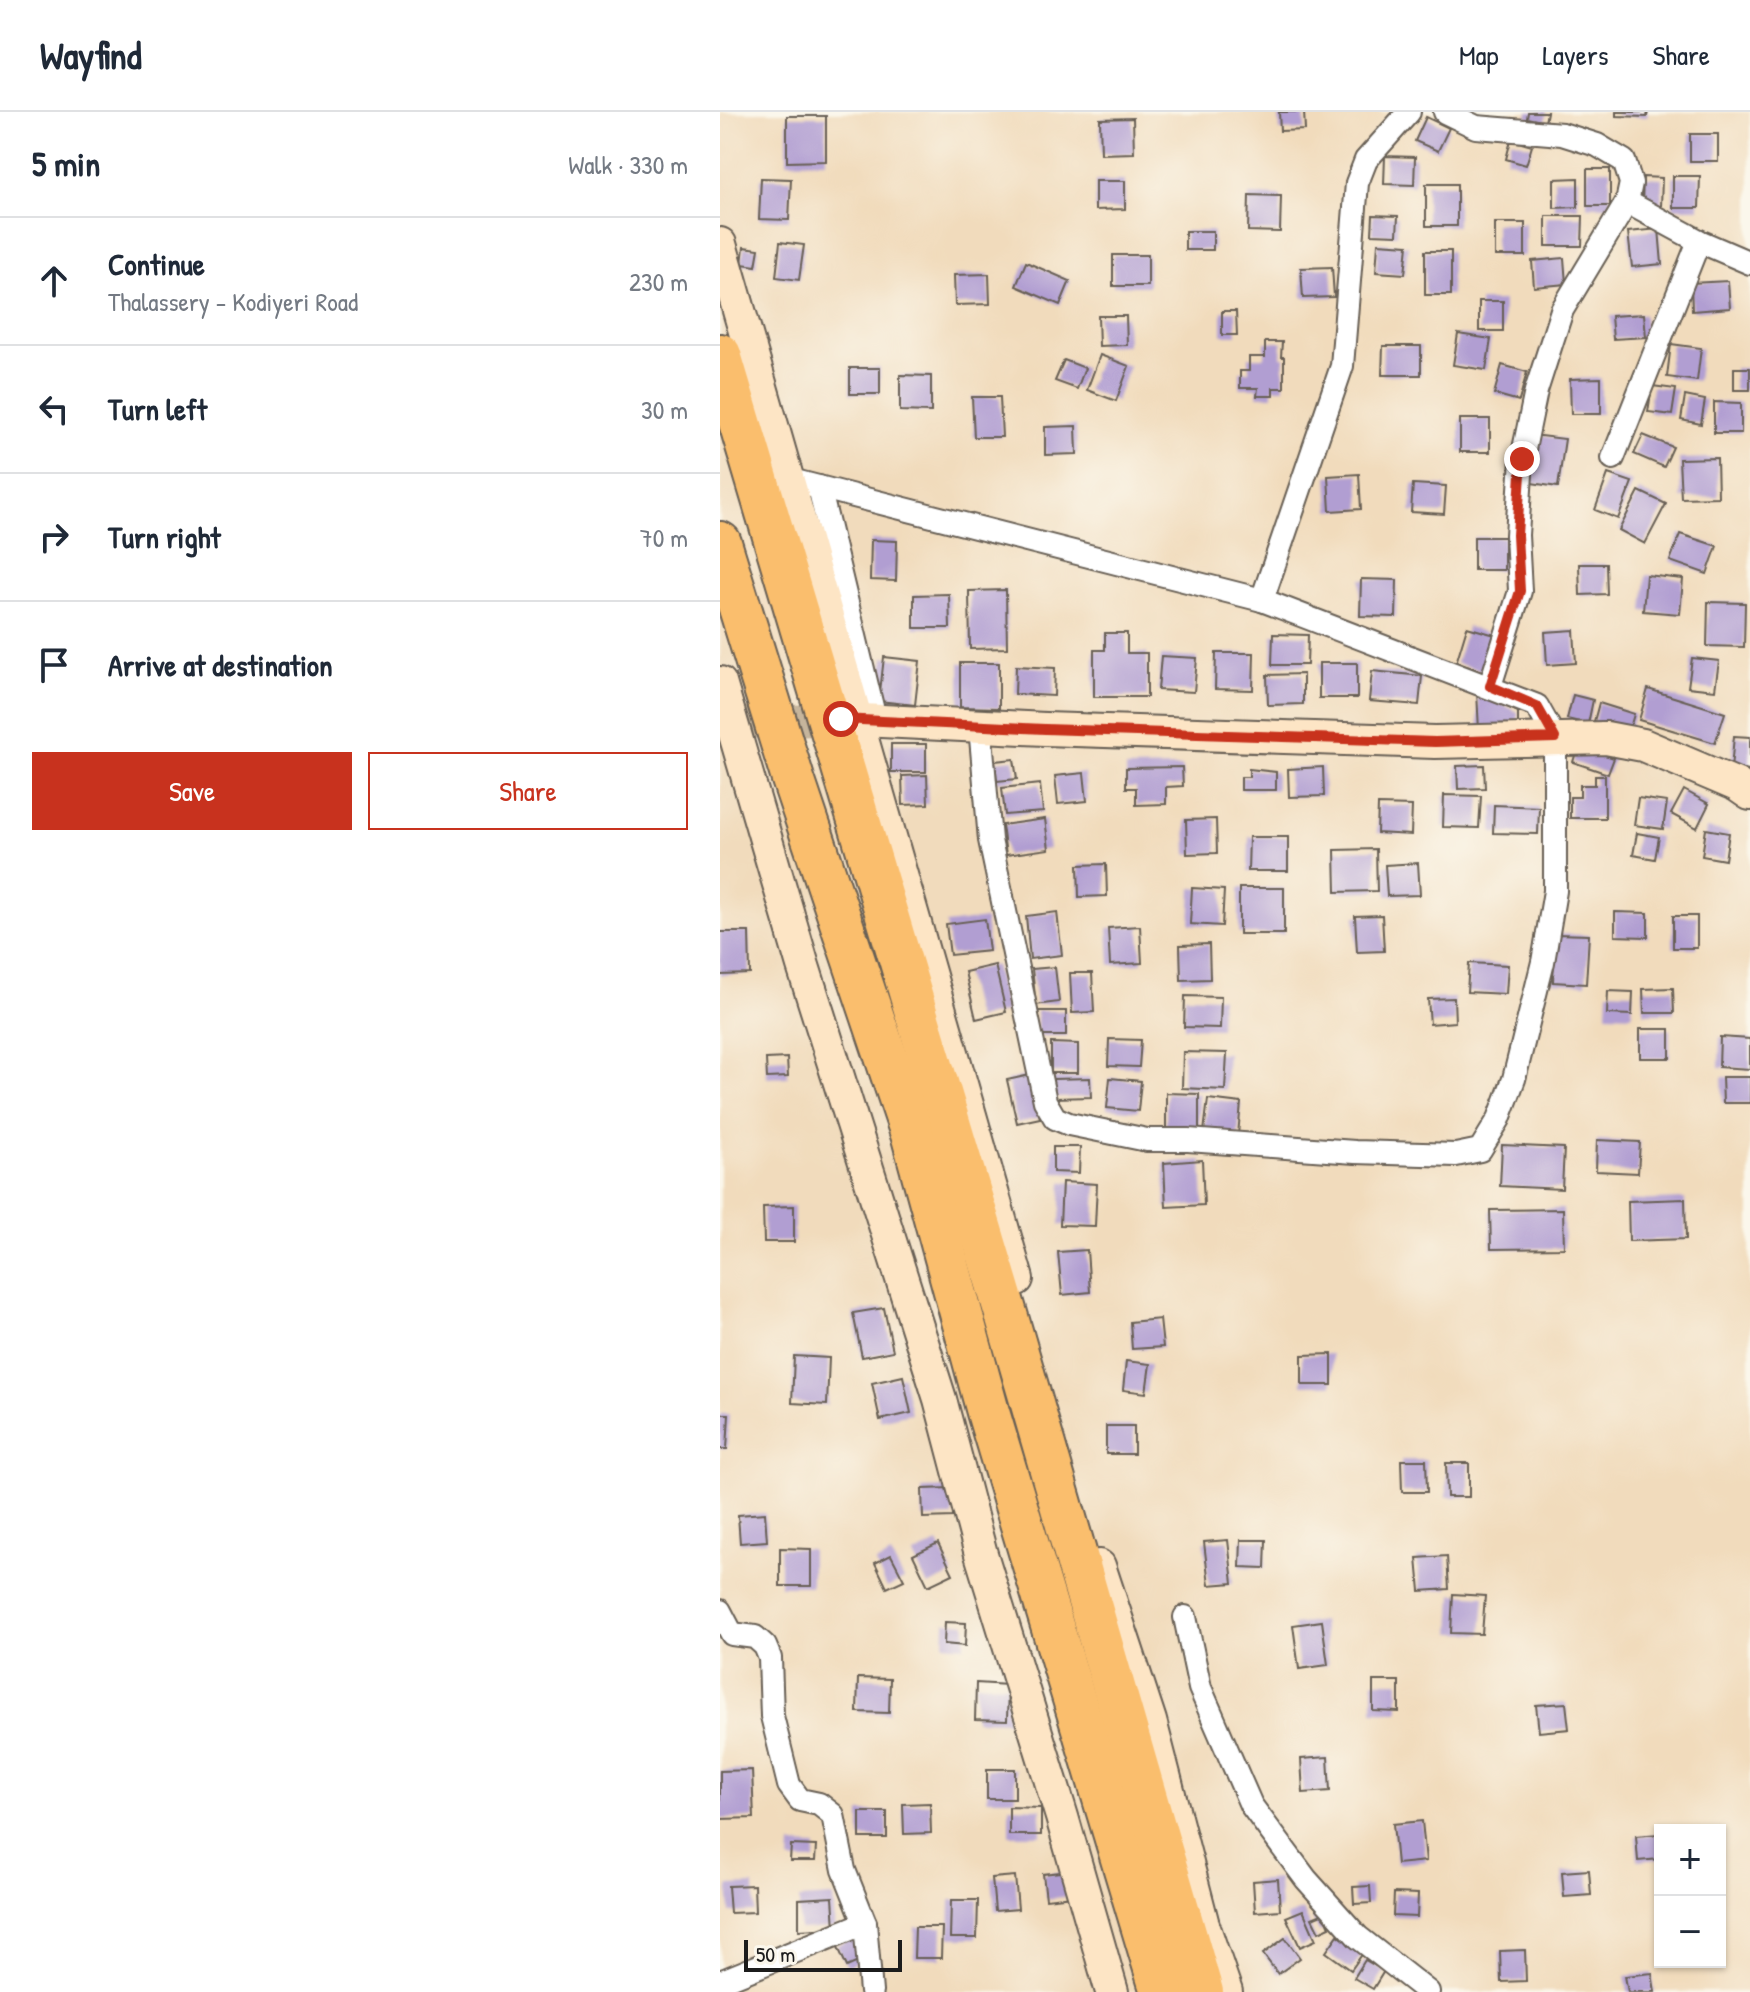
<!DOCTYPE html>
<meta charset="utf-8">
<style>
:root{--surface:#fff;--page:#f6f6f7;--text:#1f2937;--muted:#747a83;--line:#e0e1e3;--accent:#c8321e}
body{margin:0;font-family:"Patrick Hand",sans-serif;background:var(--page);color:var(--text)}
.controls{position:absolute;right:24px;bottom:24px;display:grid;overflow:hidden;border-radius:0px;box-shadow:0 2px 6px #0004}
.controls button{width:72px;height:72px;display:grid;place-items:center;padding:0;border:0;border-bottom:2px solid var(--line);background:var(--surface);color:var(--text);font:40px sans-serif}
.scale{position:absolute;left:24px;bottom:20px;width:158px;box-sizing:border-box;padding-left:8px;border:4px solid #1c1c1c;border-top:0;font-size:22px;line-height:28px;white-space:nowrap;color:#1c1c1c;-webkit-text-stroke:6px #fbf7ec;paint-order:stroke}
.stop{position:absolute;width:24px;height:24px;margin:-18px;border:6px solid #c8321e;border-radius:50%;background:#fff}
.stop.end{background:#c8321e;border-color:#fff;box-shadow:0 2px 8px #0008}
.list{margin:0;padding:0;list-style:none}
h2{display:flex;justify-content:space-between;align-items:center;height:104px;margin:0;padding:0 32px;font-size:34px}
h2 small{font-size:26px;font-weight:400;color:var(--muted)}
.list li{display:grid;grid-template-columns:52px 1fr auto;gap:24px;align-items:center;box-sizing:border-box;height:128px;padding:0 32px;border-top:2px solid var(--line)}
.list b{display:block;font-size:30px;white-space:nowrap}
.list p{margin:0;font-size:26px;white-space:nowrap;color:var(--muted)}
.list em{font-size:26px;font-style:normal;color:var(--muted)}
.actions{display:flex;gap:16px;padding:24px 32px}
.actions a{flex:1;padding:18px 0;border:2px solid var(--accent);border-radius:0px;text-align:center;font-size:28px;color:var(--accent)}
.actions .main{background:var(--accent);color:#fff}
.icon{flex:none;width:44px;height:44px;fill:none;stroke:currentColor;stroke-width:2;stroke-linecap:round;stroke-linejoin:round}
.map{position:relative;flex:none;width:1030px;height:1880px;overflow:hidden}
header{display:flex;align-items:center;gap:48px;box-sizing:border-box;height:112px;padding:0 40px;background:var(--surface);border-bottom:2px solid var(--line)}
header strong{font-size:38px}
nav{display:flex;gap:44px;margin-inline-start:auto;font-size:28px}
main{display:flex}
aside{flex:1;background:var(--surface)}
.map>svg:first-child{display:block}
.building{fill:#b19ed2}
.lines{fill:none;stroke-linecap:round;stroke-linejoin:round}
.secondary-tunnel{stroke:#c6b59c;stroke-width:32;stroke-dasharray:32 16;stroke-linecap:butt}
.street-casing{stroke:#675f54;stroke-width:26}
.secondary-casing{stroke:#675f54;stroke-width:36}
.highway-casing{stroke:#675f54;stroke-width:46}
.street{stroke:#fff;stroke-width:22}
.secondary{stroke:#fde5c5;stroke-width:32}
.highway{stroke:#fabe6d;stroke-width:42}
.route{stroke:#c8321e;stroke-width:10}
</style>
<header>
<strong>Wayfind</strong>
<nav><a>Map</a><a>Layers</a><a>Share</a></nav>
</header>
<main>
<aside>
<h2>5 min<small>Walk · 330 m</small></h2>
<ul class="list">
<li><svg class="icon" aria-label="ahead" viewBox="0 0 24 24"><path d="M12 20V5M6 11l6-6 6 6"/></svg><div><b>Continue</b><p>Thalassery - Kodiyeri Road</p></div><em>230 m</em></li>
<li><svg class="icon" aria-label="left" viewBox="0 0 24 24"><path d="M17 20v-9H6M10 6l-5 5 5 5"/></svg><div><b>Turn left</b></div><em>30 m</em></li>
<li><svg class="icon" aria-label="right" viewBox="0 0 24 24"><path d="M7 20v-9h11M14 6l5 5-5 5"/></svg><div><b>Turn right</b></div><em>70 m</em></li>
<li><svg class="icon" aria-label="arrive" viewBox="0 0 24 24"><path d="M6 21V4h12l-3 4 3 4H6"/></svg><div><b>Arrive at destination</b></div></li>
</ul>
<div class="actions"><a class="main">Save</a><a>Share</a></div>
</aside>
<div class="map">
<svg width="1030" height="1880" viewBox="0 0 1030 1880">
<rect width="100%" height="100%" fill="#fbf7ec"/>
<filter id="ink" filterUnits="userSpaceOnUse"><feTurbulence type="fractalNoise" baseFrequency=".0125" numOctaves="2"/><feDisplacementMap in="SourceGraphic" scale="16" xChannelSelector="R" yChannelSelector="G"/><feConvolveMatrix kernelMatrix="1 2 1 2 8 2 1 2 1" color-interpolation-filters="sRGB"/></filter>
<filter id="wash" filterUnits="userSpaceOnUse"><feTurbulence type="fractalNoise" baseFrequency=".006" numOctaves="4" result="noise"/><feDisplacementMap in="SourceGraphic" scale="32" xChannelSelector="R" yChannelSelector="G"/><feGaussianBlur stdDeviation="1.8" result="paint"/><feColorMatrix in="noise" values="0 0 0 0 0 0 0 0 0 0 0 0 0 0 0 0 0 1.4 0 .05"/><feComposite in="paint" operator="in"/></filter>
<g filter="url(#wash)">
<rect width="100%" height="100%" fill="#f1dbbc"/>
<g id="blocks">
<g class="building">
<polygon points="559,0 584,0 585,18 560,19"/>
<polygon points="808,0 827,0 825,10 807,6"/>
<polygon points="896,0 928,0 927,5 896,4"/>
<polygon points="67,4 106,4 106,49 67,50"/>
<polygon points="706,5 729,16 718,39 695,29"/>
<polygon points="413,6 414,41 381,42 380,7"/>
<rect x="970" y="22" width="28" height="27"/>
<polygon points="791,28 812,34 806,53 786,47"/>
<polygon points="665,44 695,45 694,73 664,72"/>
<rect x="867" y="57" width="23" height="37"/>
<polygon points="953,64 980,64 979,96 953,96"/>
<polygon points="923,65 942,66 941,95 922,94"/>
<polygon points="41,66 71,67 69,108 39,107"/>
<polygon points="858,66 858,95 834,96 834,67"/>
<polygon points="375,69 405,69 405,97 375,98"/>
<rect x="706" y="72" width="31" height="42"/>
<polygon points="529,83 561,84 560,120 528,119"/>
<polygon points="653,103 678,104 677,123 652,122"/>
<polygon points="826,104 863,104 862,134 826,134"/>
<rect x="775" y="111" width="30" height="33"/>
<polygon points="939,117 942,152 912,155 908,120"/>
<rect x="465" y="119" width="28" height="19"/>
<polygon points="60,130 84,133 79,168 56,165"/>
<polygon points="658,131 688,133 685,162 656,160"/>
<polygon points="24,135 39,137 36,154 22,152"/>
<rect x="705" y="139" width="26" height="44"/>
<rect x="393" y="143" width="35" height="31"/>
<polygon points="844,146 846,172 814,175 812,149"/>
<polygon points="306,150 350,169 340,193 296,174"/>
<polygon points="612,155 614,185 583,186 581,156"/>
<polygon points="269,162 270,192 235,193 234,163"/>
<polygon points="1008,169 1010,196 972,199 971,171"/>
<rect x="759" y="189" width="24" height="30"/>
<polygon points="502,199 516,199 517,223 502,223"/>
<polygon points="924,202 926,225 893,227 891,204"/>
<polygon points="378,204 406,204 407,233 379,234"/>
<polygon points="738,222 771,227 766,258 733,253"/>
<polygon points="545,230 562,230 561,245 564,245 564,276 553,276 553,284 537,284 538,276 520,276 520,259 529,259 529,245 545,245"/>
<polygon points="951,232 981,236 977,269 947,265"/>
<polygon points="663,234 701,234 701,263 662,263"/>
<polygon points="380,243 409,254 396,289 367,278"/>
<polygon points="344,248 365,256 357,277 335,269"/>
<polygon points="782,253 807,260 799,289 774,282"/>
<rect x="130" y="256" width="30" height="26"/>
<rect x="1014" y="256" width="16" height="22"/>
<polygon points="180,263 211,264 211,300 180,299"/>
<polygon points="881,266 881,302 851,302 850,267"/>
<polygon points="932,274 956,277 952,303 928,300"/>
<polygon points="965,284 985,288 981,312 961,308"/>
<polygon points="252,285 280,285 282,325 254,325"/>
<polygon points="994,290 1021,291 1021,321 994,321"/>
<rect x="740" y="307" width="30" height="33"/>
<polygon points="356,314 357,342 325,343 325,315"/>
<polygon points="812,323 845,327 838,375 805,370"/>
<polygon points="923,323 953,335 944,355 914,342"/>
<polygon points="997,346 998,385 961,386 959,347"/>
<polygon points="639,362 641,397 610,399 608,364"/>
<polygon points="888,362 912,370 898,407 875,398"/>
<polygon points="693,372 726,374 724,402 691,400"/>
<polygon points="919,379 946,392 925,432 899,418"/>
<polygon points="960,422 997,434 987,462 950,449"/>
<rect x="754" y="425" width="30" height="33"/>
<polygon points="151,428 177,429 176,469 150,468"/>
<polygon points="859,452 886,452 887,482 860,483"/>
<polygon points="926,463 963,467 960,502 923,499"/>
<polygon points="641,467 677,468 676,505 640,504"/>
<polygon points="286,478 287,536 250,537 249,479"/>
<polygon points="229,482 230,516 194,516 194,483"/>
<polygon points="988,490 1025,491 1024,535 987,534"/>
<polygon points="747,515 775,523 763,559 736,551"/>
<polygon points="854,518 856,551 827,553 825,520"/>
<polygon points="385,521 407,521 407,541 427,541 427,585 374,585 374,538 385,538"/>
<polygon points="553,522 588,523 587,553 552,553"/>
<polygon points="496,541 534,541 533,578 495,577"/>
<polygon points="441,544 477,546 474,580 438,578"/>
<polygon points="164,545 200,549 195,593 159,589"/>
<polygon points="972,546 999,549 995,578 968,575"/>
<polygon points="240,551 279,551 279,596 240,595"/>
<rect x="599" y="551" width="38" height="35"/>
<polygon points="296,554 335,556 334,584 295,582"/>
<polygon points="652,559 702,564 699,593 649,589"/>
<polygon points="583,562 583,592 548,593 547,563"/>
<polygon points="928,577 1005,601 995,631 919,608"/>
<polygon points="757,580 798,600 798,615 759,618"/>
<polygon points="853,583 873,588 868,612 847,607"/>
<polygon points="879,591 914,602 908,623 873,613"/>
<polygon points="1014,624 1030,625 1030,659 1011,657"/>
<rect x="171" y="632" width="35" height="28"/>
<polygon points="858,634 894,646 888,662 853,650"/>
<polygon points="294,647 297,667 277,669 275,649"/>
<polygon points="764,653 765,676 738,677 737,654"/>
<polygon points="462,655 463,674 446,675 446,692 416,693 416,676 406,676 406,656"/>
<polygon points="603,655 604,684 569,685 568,657"/>
<polygon points="529,657 556,660 556,678 521,678 521,665 529,665"/>
<polygon points="364,661 367,689 338,692 335,664"/>
<polygon points="207,663 208,692 183,693 182,664"/>
<polygon points="875,664 885,664 885,706 850,706 850,685 860,685 860,673 875,673"/>
<polygon points="320,672 323,700 285,703 282,676"/>
<polygon points="964,678 989,692 977,716 951,702"/>
<polygon points="724,683 761,684 759,716 723,715"/>
<polygon points="918,686 947,690 943,717 914,713"/>
<polygon points="658,693 692,694 691,723 657,721"/>
<polygon points="774,693 819,695 818,722 773,721"/>
<polygon points="325,707 329,737 286,743 282,713"/>
<polygon points="496,707 497,741 467,742 466,708"/>
<polygon points="986,717 1009,721 1005,748 982,744"/>
<polygon points="917,721 939,725 935,747 913,743"/>
<polygon points="529,725 568,725 568,759 528,759"/>
<polygon points="656,737 657,779 616,780 615,738"/>
<polygon points="698,751 700,783 667,784 665,753"/>
<polygon points="386,752 387,784 359,785 358,753"/>
<polygon points="472,776 504,778 502,814 470,812"/>
<rect x="519" y="776" width="45" height="46"/>
<polygon points="337,800 342,843 310,847 306,804"/>
<polygon points="895,800 928,801 928,825 895,824"/>
<polygon points="662,803 664,839 637,840 635,804"/>
<rect x="953" y="804" width="24" height="32"/>
<polygon points="265,807 269,839 230,843 226,812"/>
<polygon points="420,814 422,851 390,853 388,816"/>
<polygon points="0,820 29,820 30,862 0,863"/>
<polygon points="835,822 869,823 866,872 833,870"/>
<polygon points="489,832 490,867 461,868 460,833"/>
<polygon points="749,851 788,853 786,882 747,880"/>
<polygon points="275,853 286,900 256,907 245,860"/>
<polygon points="335,855 339,890 316,893 312,857"/>
<polygon points="350,861 372,861 374,900 352,901"/>
<polygon points="953,876 954,901 924,901 923,877"/>
<polygon points="888,879 913,880 912,903 887,902"/>
<polygon points="465,884 501,885 500,916 464,915"/>
<polygon points="734,886 735,910 710,912 708,887"/>
<rect x="317" y="899" width="29" height="25"/>
<rect x="920" y="917" width="30" height="29"/>
<polygon points="1000,925 1030,927 1030,957 999,955"/>
<polygon points="389,927 421,928 419,955 388,954"/>
<polygon points="331,931 358,932 358,961 331,961"/>
<polygon points="463,940 507,941 505,978 462,976"/>
<polygon points="67,946 68,965 47,966 46,947"/>
<polygon points="310,963 320,1006 297,1011 287,968"/>
<polygon points="1002,965 1030,965 1030,991 1003,991"/>
<polygon points="370,966 371,985 334,986 333,967"/>
<polygon points="390,966 421,969 418,999 387,996"/>
<polygon points="446,981 479,982 479,1020 446,1019"/>
<polygon points="488,987 521,991 518,1023 484,1020"/>
<polygon points="877,1028 920,1030 918,1061 876,1059"/>
<polygon points="782,1033 844,1036 842,1077 780,1074"/>
<polygon points="333,1035 360,1035 359,1061 333,1060"/>
<polygon points="482,1048 484,1093 446,1095 444,1051"/>
<polygon points="342,1070 377,1072 375,1114 340,1113"/>
<polygon points="965,1087 966,1127 909,1129 908,1089"/>
<polygon points="74,1094 74,1130 44,1130 43,1095"/>
<polygon points="843,1097 844,1136 771,1137 770,1098"/>
<polygon points="367,1138 370,1180 342,1183 338,1140"/>
<polygon points="164,1196 173,1239 142,1245 133,1201"/>
<polygon points="440,1207 443,1235 412,1237 410,1210"/>
<polygon points="612,1242 612,1273 582,1273 582,1243"/>
<polygon points="74,1244 109,1246 107,1293 72,1291"/>
<polygon points="406,1249 430,1252 426,1281 403,1278"/>
<polygon points="183,1264 191,1301 160,1308 152,1271"/>
<polygon points="0,1302 9,1302 7,1337 0,1337"/>
<rect x="386" y="1314" width="28" height="28"/>
<polygon points="681,1348 706,1348 707,1380 682,1380"/>
<polygon points="726,1351 749,1351 749,1385 727,1385"/>
<polygon points="232,1376 233,1405 203,1406 202,1377"/>
<polygon points="45,1401 47,1429 20,1431 18,1403"/>
<polygon points="508,1428 513,1471 489,1473 484,1430"/>
<polygon points="521,1428 546,1428 545,1456 520,1455"/>
<polygon points="218,1431 233,1462 208,1474 193,1443"/>
<polygon points="60,1436 91,1437 91,1474 60,1474"/>
<polygon points="171,1443 184,1468 167,1476 155,1451"/>
<polygon points="727,1444 729,1477 700,1479 697,1446"/>
<polygon points="733,1482 765,1484 762,1522 731,1521"/>
<polygon points="602,1509 608,1553 579,1557 573,1513"/>
<polygon points="225,1510 246,1511 245,1534 224,1532"/>
<polygon points="138,1566 170,1567 169,1601 137,1600"/>
<polygon points="653,1569 679,1569 679,1600 653,1599"/>
<polygon points="256,1571 288,1573 287,1609 255,1608"/>
<polygon points="846,1591 849,1617 819,1620 816,1593"/>
<polygon points="608,1645 610,1679 583,1681 581,1647"/>
<rect x="267" y="1657" width="28" height="30"/>
<polygon points="32,1658 34,1706 0,1707 0,1659"/>
<polygon points="210,1691 211,1721 184,1722 183,1692"/>
<polygon points="289,1695 321,1696 321,1723 289,1723"/>
<rect x="140" y="1700" width="27" height="26"/>
<polygon points="702,1709 706,1749 677,1752 673,1712"/>
<polygon points="939,1722 940,1747 918,1749 916,1724"/>
<polygon points="71,1733 96,1734 95,1749 70,1749"/>
<polygon points="869,1758 871,1783 844,1785 842,1760"/>
<polygon points="349,1759 352,1784 326,1787 323,1762"/>
<polygon points="295,1764 298,1797 275,1799 272,1766"/>
<polygon points="558,1767 560,1798 535,1800 533,1769"/>
<polygon points="34,1773 35,1800 10,1801 8,1774"/>
<polygon points="650,1774 651,1791 634,1792 633,1775"/>
<polygon points="674,1781 698,1782 697,1805 673,1804"/>
<polygon points="113,1785 115,1816 79,1818 79,1787"/>
<polygon points="231,1788 258,1788 257,1826 230,1826"/>
<polygon points="583,1798 596,1828 580,1835 566,1805"/>
<polygon points="604,1801 610,1815 599,1820 592,1806"/>
<polygon points="195,1815 222,1815 221,1846 194,1846"/>
<polygon points="618,1823 643,1841 631,1858 606,1840"/>
<polygon points="136,1824 147,1846 127,1855 117,1833"/>
<polygon points="565,1826 580,1846 558,1862 543,1842"/>
<polygon points="805,1838 806,1869 781,1870 780,1839"/>
<polygon points="645,1848 664,1859 653,1877 634,1866"/>
<polygon points="932,1861 935,1880 908,1880 905,1864"/>
</g>
</g>
</g>
<g filter="url(#ink)">
<use href="#blocks" fill-opacity="0" stroke="#675f54" stroke-width="2"/>
<g class="lines">
<polyline class="secondary-tunnel" points="22,611 121,607"/>
<g class="street-casing">
<g id="street">
<polyline points="725,0 756,15 842,22 877,33 904,49 911,71 907,90 842,198 816,279 802,347 797,423 800,479 770,574"/>
<polyline points="907,90 979,129 1030,151"/>
<polyline points="893,346 979,129"/>
<polyline points="67,367 542,488 817,594 835,626 835,779 823,850 794,967 779,1007 760,1038 736,1043 635,1040 468,1028 427,1028 349,1012 335,1006 325,989 270,728 260,614"/>
<polyline points="99,375 155,607"/>
<polyline points="542,488 622,254 637,71 646,48 689,0"/>
<polyline points="0,1499 12,1522 35,1525 45,1534 50,1546 52,1604 69,1673 80,1688 99,1692 113,1703 124,1758 145,1811 151,1880"/>
<polyline points="465,1505 480,1576 531,1693 586,1767 638,1825 708,1880"/>
<polyline points="0,1870 145,1811"/>
</g>
</g>
<g class="secondary-casing">
<g id="secondary">
<polyline points="0,132 297,1167"/>
<polyline points="0,571 83,854 220,1287 261,1442 342,1705 392,1880"/>
<polyline points="121,607 325,617 715,630 886,626 923,633 1017,673 1030,682"/>
<polyline points="379,1454 430,1609 483,1813 506,1880"/>
</g>
</g>
<g class="highway-casing">
<g id="highway">
<polyline points="0,243 286,1202 482,1880"/>
<polyline points="0,431 73,667 193,1025 268,1300 442,1880"/>
</g>
</g>
<use href="#street" class="street"/>
<use href="#secondary" class="secondary"/>
<use href="#highway" class="highway"/>
</g>
</g>
<g class="lines" filter="url(#ink)">
<polyline class="route" points="121,607 325,617 715,630 835,626 817,594 770,574 800,479 797,423 802,347"/>
</g>
</svg>
<div class="controls">
<button>+</button>
<button>−</button>
</div>
<div class="scale">50 m</div>
<div class="stop" style="left:121px;top:607px"></div>
<div class="stop end" style="left:802px;top:347px"></div>
</div>
</main>
